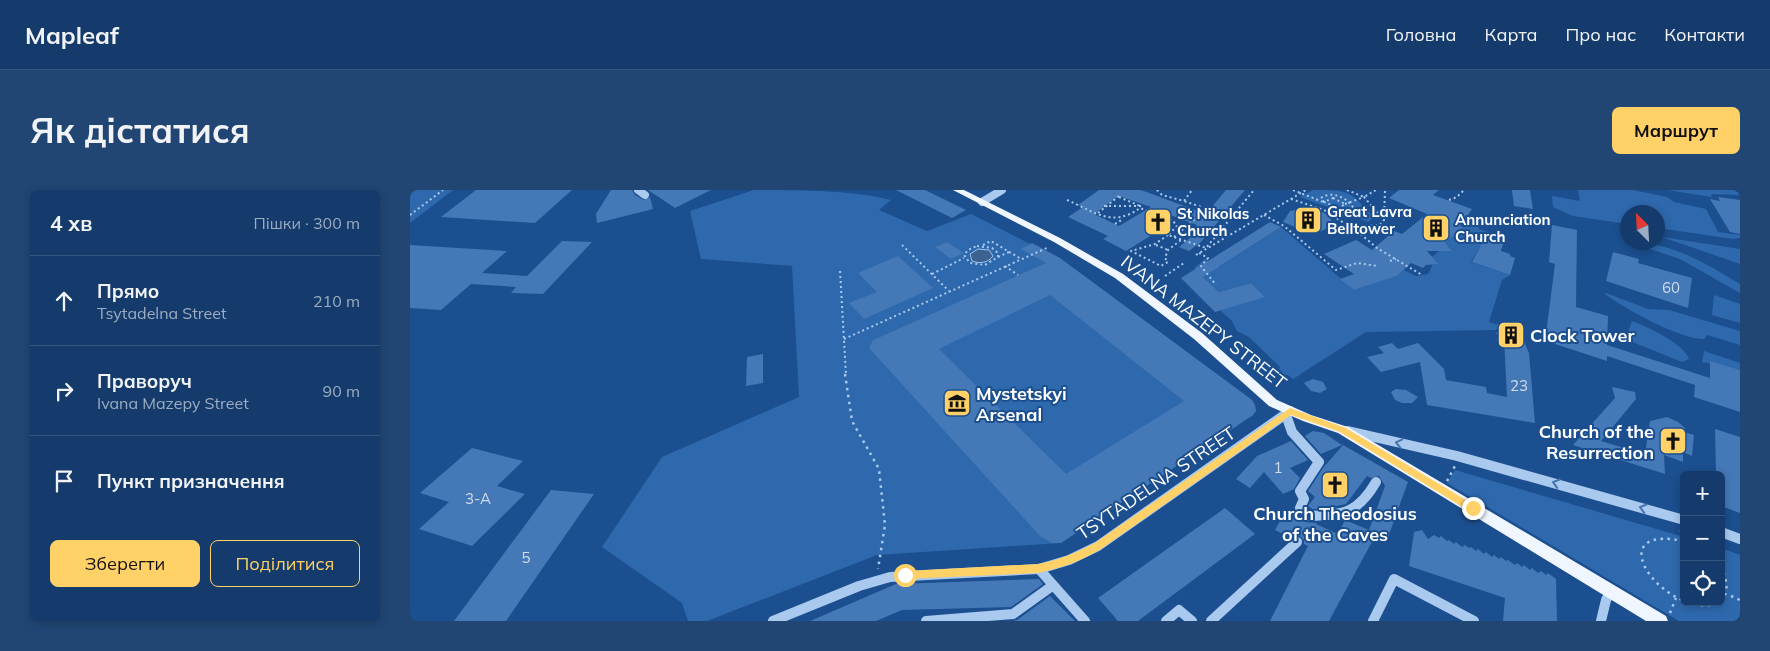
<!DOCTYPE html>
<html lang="uk">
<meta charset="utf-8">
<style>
:root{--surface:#143b6b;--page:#214673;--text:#f1f3f6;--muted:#9dadc1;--line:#33557e;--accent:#ffd166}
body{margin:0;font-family:Mulish,sans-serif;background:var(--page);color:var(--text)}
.controls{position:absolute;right:15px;bottom:15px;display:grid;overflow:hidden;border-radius:8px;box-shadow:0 2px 8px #0003}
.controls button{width:45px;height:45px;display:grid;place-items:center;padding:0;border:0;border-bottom:1px solid var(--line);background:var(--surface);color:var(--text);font:25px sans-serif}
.compass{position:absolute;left:1210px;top:15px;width:45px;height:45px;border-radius:50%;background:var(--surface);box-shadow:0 2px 8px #0003;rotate:336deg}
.stop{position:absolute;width:15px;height:15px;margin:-11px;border:4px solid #ffd166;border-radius:50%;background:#fff}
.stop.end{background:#ffd166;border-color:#fff;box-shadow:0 1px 5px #0008}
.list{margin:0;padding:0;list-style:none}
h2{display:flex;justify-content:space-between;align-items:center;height:65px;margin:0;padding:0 20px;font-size:21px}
h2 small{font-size:16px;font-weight:400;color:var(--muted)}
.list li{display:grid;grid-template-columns:32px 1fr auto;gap:15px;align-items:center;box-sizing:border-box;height:90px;padding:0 20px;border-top:1px solid var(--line)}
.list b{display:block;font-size:19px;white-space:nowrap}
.list p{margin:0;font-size:16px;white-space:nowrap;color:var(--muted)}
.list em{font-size:16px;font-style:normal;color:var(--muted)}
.actions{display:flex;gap:10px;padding:15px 20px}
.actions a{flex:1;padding:11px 0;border:1px solid var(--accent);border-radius:8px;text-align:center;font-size:18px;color:var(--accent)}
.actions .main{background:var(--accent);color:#111}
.icon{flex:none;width:28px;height:28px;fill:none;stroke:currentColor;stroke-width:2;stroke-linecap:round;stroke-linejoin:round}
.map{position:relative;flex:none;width:1330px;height:431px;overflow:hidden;border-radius:8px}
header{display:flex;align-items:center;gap:30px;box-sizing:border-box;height:70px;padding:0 25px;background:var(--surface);border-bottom:1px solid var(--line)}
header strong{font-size:24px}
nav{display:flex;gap:28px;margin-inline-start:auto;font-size:18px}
.intro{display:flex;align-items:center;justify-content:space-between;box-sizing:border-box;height:120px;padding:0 30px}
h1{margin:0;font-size:35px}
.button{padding:12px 22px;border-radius:8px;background:var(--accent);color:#111;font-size:18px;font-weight:700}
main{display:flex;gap:30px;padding:0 30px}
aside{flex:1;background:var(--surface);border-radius:8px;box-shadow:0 2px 8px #0003}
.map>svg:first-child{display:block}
.green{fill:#2e69ad}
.water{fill:#3c6290;stroke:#9cc4f0}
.building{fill:#4478b7;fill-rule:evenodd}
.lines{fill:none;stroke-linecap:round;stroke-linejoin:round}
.path-far1{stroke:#a9c9ee;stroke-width:2;stroke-dasharray:2 3;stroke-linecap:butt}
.path{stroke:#a9c9ee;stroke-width:2.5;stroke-dasharray:2.5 4.5;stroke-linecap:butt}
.minor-far1{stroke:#a9c9ee;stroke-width:8}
.minor{stroke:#a9c9ee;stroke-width:10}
.major{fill:#f0f6ff;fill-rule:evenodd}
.oneway{stroke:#4674ac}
.route{fill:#ffd166}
.labels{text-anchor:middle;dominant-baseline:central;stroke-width:4;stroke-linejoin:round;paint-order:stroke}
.far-poi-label{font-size:15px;font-weight:bold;fill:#fff;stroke:#1b4f8f;text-anchor:start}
.number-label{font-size:15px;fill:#d0dded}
.street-label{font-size:18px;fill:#fff;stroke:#1b4f8f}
.poi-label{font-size:18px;font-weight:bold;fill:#fff;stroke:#1b4f8f;text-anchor:start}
</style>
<header>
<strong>Mapleaf</strong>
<nav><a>Головна</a><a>Карта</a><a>Про нас</a><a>Контакти</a></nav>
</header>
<div class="intro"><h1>Як дістатися</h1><a class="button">Маршрут</a></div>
<main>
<aside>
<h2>4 хв<small>Пішки · 300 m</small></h2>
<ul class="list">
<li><svg class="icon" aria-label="ahead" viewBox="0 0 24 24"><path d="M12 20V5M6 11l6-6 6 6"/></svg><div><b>Прямо</b><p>Tsytadelna Street</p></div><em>210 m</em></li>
<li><svg class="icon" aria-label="right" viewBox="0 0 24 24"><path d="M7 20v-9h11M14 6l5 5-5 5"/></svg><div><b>Праворуч</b><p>Ivana Mazepy Street</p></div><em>90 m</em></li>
<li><svg class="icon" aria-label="arrive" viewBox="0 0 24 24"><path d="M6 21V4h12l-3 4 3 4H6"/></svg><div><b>Пункт призначення</b></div></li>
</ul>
<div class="actions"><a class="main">Зберегти</a><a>Поділитися</a></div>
</aside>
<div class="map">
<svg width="1330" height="431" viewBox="0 0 1330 431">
<rect width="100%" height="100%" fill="#1b4f8f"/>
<g class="green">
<polygon points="0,0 43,0 0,33"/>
<path d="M344 0C385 0 444 0 481 10L469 20 517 41 561 24 652 70 842 210 846 221 843 225 651 353 467 365 297 431H278L272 413 192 357 252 267 389 207 382 76 291 69 280 21Z"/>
<path d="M903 0C940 0 938 0 964 27L958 32 890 7Z"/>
<polygon points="1168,0 1223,0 1257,7 1264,12 1296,19 1308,42 1330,45 1330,48 1323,49 1248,38 1248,22 1218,22 1217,34 1163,26 1143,17 1142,6 1170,11"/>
<polygon points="1257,0 1330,0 1330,5 1301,4 1302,7"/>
<polygon points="1062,29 1062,32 1068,34 1069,39 1078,42 1061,72 1100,85 1092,90 1079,132 1089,135 1086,140 956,142 883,189 878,185 875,185 869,179 870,177 839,147 827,141 822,131 810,120 854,106 841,93 809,102 784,78 795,69 809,77 871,37 944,100 987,86 994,80 1006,86 1018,84 1023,74 1021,68 1030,60 1038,61 1040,58 1034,54 1053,37 1056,37 1057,32"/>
<polygon points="1252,47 1330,59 1330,74"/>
<path d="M1222 53C1262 52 1297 74 1330 94V103L1270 69Z"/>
<path d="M1196 103 1238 119 1259 120 1330 141V155L1297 145 1294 149C1269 149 1215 119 1195 104Z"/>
<polygon points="1304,105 1330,114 1330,133 1302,125"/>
<path d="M1222 131C1238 137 1273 153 1279 169L1272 172 1220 151 1217 145Z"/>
<polygon points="1294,161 1330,173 1330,180 1292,172"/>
<polygon points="1045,280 1274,347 1274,412 1311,412 1311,358 1330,365 1330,431 1269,431 1037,293"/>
</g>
<path class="water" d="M568 59 579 60 583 66C578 73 570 74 562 71L560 64Z"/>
<g class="building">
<polygon points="66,0 162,0 125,33 31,27"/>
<polygon points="201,0 222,0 225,5 234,10 240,7 243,19 187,33 186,24"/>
<polygon points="238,0 301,0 265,18"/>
<polygon points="486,0 515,0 556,20 542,28"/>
<path d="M689 0H731L796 24 816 0H835L791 52 779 61 769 57 781 47 777 46 787 35 752 22 755 34 750 40 716 61 693 49 698 46 658 27 673 17 668 15ZM709 6 741 17 709 36 684 24Z"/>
<polygon points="989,0 1029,0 1023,5 1062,19 1050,36 1053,37 1035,53 1042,61 1017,61 1028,74 1016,75 1013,78 1001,73 987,86 944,100 930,89 944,84 914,64 946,50 962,60 984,41 992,44 1017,24 979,8"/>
<polygon points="1102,0 1120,0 1123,19 1104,16"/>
<polygon points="1308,7 1330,10 1330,44 1320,42 1300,9 1310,11"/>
<polygon points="895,18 908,20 916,24 922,31 920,37 909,42 897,42 873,32 880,21"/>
<polygon points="860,32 871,37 793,87 809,102 841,93 855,107 805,122 771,88"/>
<polygon points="1142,35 1167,40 1166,117 1198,126 1197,155 1300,188 1300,171 1330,180 1330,222 1284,207 1285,195 1197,166 1197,171 1133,150 1137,136 1145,74 1139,72"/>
<polygon points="1077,43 1095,47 1091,61 1100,64 1100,66 1105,68 1100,85 1062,72"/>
<polygon points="152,51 182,52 133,104 101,103 106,97 61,94 31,120 0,118 0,55 97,61 72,83 117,86"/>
<polygon points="537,52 554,63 541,69 525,57"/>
<path d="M622 53 650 68 842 210 845 215 846 221 843 225 651 353H642L630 346 459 158 463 150 470 147 636 73 611 59ZM640 105 774 211 656 284 529 159Z"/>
<polygon points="1203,62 1229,69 1228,73 1282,88 1278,118 1196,91"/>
<polygon points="488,66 523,98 454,129 439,113 467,102 448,83"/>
<polygon points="1102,139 1111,144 1119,163 1125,233 1017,215 1010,172 971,182 957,167 974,163 968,157 982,153 988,159 1008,153 1034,179 1036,190 1076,197 1077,203 1097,207 1094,148 1085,143"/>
<polygon points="353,164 353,193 336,196 337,167"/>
<polygon points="903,189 913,192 917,199 910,203 901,201 894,193"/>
<polygon points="1202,197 1225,202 1226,209 1191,251 1235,264 1240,231 1257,227 1268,232 1275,238 1274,242 1284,245 1282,266 1273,262 1273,272 1254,265 1255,284 1163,255 1205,208"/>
<polygon points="986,199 996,200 1008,207 1002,213 992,213 985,210 981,202"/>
<polygon points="1305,239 1330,247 1330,323 1311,316 1311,285 1306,285"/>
<polygon points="903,241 914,243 932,255 911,264 895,246"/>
<polygon points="881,251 898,270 880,278 890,288 884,299 873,304 854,282 840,298 826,289 847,266"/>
<polygon points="933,255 998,292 976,353 964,348 919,431 860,431 898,356 894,354 894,350 890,346 881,348 865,340 876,320 888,326 895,332 907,333 906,334 928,344 935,330 959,340 975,296 969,286 961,288 957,286 936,314 911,319 902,319 898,316 905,307 898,301 913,278"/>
<polygon points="62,258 113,271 87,296 115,304 62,356 9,339 39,312 10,303"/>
<polygon points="141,300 184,304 96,431 44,431"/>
<polygon points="815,318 845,344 728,431 708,431 688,408"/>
<polygon points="1012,340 1018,349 1024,345 1029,348 1031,346 1037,351 1039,350 1044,354 1046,352 1052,357 1055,355 1059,358 1061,357 1066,361 1068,359 1074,364 1076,362 1082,367 1084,365 1089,369 1091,367 1096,371 1098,370 1105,375 1107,373 1112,377 1114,375 1120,380 1122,378 1128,383 1131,381 1136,385 1138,383 1146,389 1147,431 1093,431 1095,408 999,376 1004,342"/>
<polygon points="629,389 633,394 601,417 492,420 466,431 400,431 486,394"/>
<polygon points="640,406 665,431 602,431 607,430"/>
</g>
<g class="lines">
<g class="path-far1">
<polyline points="747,0 752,5 774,11 782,0"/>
<polyline points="883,0 913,12"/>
<polyline points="937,0 954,7 966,0"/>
<polyline points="709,7 730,16"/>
<polygon points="923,8 935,14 929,18 914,12"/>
<polyline points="881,9 914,20 948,42"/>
<path d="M657 10C685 22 702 38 730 18L763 31 767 36 758 45 796 58 844 0"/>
<polyline points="1039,10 1047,7 1054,0"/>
<path d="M914 12 911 8C922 0 938 8 944 19L956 23V26H947L929 18"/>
<polyline points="935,14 954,7 974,30 970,35 954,36 948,42 967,58 1012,85"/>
<polyline points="694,16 732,16"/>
<polyline points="688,23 709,6"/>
<polyline points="0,25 33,0"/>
<polyline points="854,25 874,36 926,80 947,73 968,76"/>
<polyline points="974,28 975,0"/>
<polyline points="705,34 713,29"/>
<polyline points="758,45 745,54 721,61 751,76 758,72 755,68 758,60 771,50"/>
<polyline points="764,47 797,19 774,11"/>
<polyline points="492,55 539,101"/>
<polyline points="573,55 581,51 611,69"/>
<polyline points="746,55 758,60"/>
<polygon points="567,56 582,58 588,63 588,67 575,75 560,73 554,65 558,60"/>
<polyline points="789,63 798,68 791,76 806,95"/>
<polyline points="786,65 896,0"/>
<polyline points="588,67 599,62"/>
<polyline points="980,71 986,69"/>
<polyline points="595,76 608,85"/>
<polyline points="430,81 436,185"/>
<polyline points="718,81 731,75"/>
<polyline points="522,84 554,68"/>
<polyline points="755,86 774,73"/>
<polyline points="434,149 639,57"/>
</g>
<g class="path">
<polyline points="435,184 442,231 469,279 475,335 468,379"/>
<polyline points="1037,291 1045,276"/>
<polyline points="1271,340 1272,351"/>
<path d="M1274 351C1205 337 1231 393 1274 411"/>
<polyline points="1321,406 1330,410"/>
<path d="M1277 412C1309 422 1326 409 1311 376"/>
<polyline points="1260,423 1266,408"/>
</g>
<g class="minor-far1">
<polyline points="228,0 235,5"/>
<polyline points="572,12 592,0"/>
</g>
<g class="minor">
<path d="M876 225 882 242 909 272 890 301 894 309 890 318 899 326C934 325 948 323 966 292"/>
<polyline points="938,241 1047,266 1274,330"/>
<polyline points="1311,342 1330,349"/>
<polyline points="629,379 675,431"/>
<polyline points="363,431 449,396 480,387 629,379 659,370 688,356 880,221"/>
<polyline points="516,431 603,424 642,396"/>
<polyline points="756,431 769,420 782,431"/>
<polyline points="801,431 887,352"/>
<polyline points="963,431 984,389 1064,431"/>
<polyline points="1191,431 1196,410 1201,401"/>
</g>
<polygon class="major" points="543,0 554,0 650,48 713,84 792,143 867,210 901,225 938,237 1256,426 1258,431 1236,431 928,243 893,231 859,216 784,149 705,88 644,52"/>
</g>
<defs><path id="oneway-chevron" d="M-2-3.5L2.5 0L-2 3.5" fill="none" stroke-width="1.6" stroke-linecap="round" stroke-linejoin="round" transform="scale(1.25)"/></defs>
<g class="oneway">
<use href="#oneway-chevron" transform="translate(989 253) rotate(-167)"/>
<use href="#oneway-chevron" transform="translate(1146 293) rotate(-164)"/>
<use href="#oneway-chevron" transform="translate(1233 318) rotate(-164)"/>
</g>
<path class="route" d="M880 218 936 238 1066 316V321H1059L930 242 881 225 691 359C671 371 652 378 628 383L495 389 490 385 495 381 628 374C649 370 666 363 685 353Z"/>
<defs>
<g id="building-square" transform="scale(1.4375)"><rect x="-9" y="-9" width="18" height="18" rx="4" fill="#ffd166" stroke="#1b4f8f"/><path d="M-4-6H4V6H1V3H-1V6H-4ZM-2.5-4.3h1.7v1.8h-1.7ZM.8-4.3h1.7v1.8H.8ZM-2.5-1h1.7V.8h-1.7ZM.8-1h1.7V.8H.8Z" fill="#111"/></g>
<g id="church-square" transform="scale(1.4375)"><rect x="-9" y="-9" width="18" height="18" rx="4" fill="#ffd166" stroke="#1b4f8f"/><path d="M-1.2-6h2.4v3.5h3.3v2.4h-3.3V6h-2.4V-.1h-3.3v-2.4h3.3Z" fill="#111"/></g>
<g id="museum-square" transform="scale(1.4375)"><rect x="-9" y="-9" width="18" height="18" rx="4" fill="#ffd166" stroke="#1b4f8f"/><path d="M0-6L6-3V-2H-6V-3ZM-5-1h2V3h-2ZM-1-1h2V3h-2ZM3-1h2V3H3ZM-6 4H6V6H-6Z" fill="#111"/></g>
</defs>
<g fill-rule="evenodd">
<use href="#building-square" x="898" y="30"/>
<use href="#church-square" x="748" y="32"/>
<use href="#building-square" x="1026" y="38"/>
<use href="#building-square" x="1101" y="145"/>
<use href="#museum-square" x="547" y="213"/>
<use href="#church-square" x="1263" y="251"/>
<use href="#church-square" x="925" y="295"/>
</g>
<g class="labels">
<g class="far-poi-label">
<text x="917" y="21">Great Lavra<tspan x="917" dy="17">Belltower</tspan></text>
<text x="767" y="23">St Nikolas<tspan x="767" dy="17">Church</tspan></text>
<text x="1045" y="29">Annunciation<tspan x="1045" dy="17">Church</tspan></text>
</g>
<g class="number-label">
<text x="1261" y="97">60</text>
<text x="1109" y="195">23</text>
<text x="868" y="277">1</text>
<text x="68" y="308">3-А</text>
<text x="116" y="367">5</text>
</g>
<g class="street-label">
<text transform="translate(794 132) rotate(38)">IVANA MAZEPY STREET</text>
<text transform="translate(746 293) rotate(-34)">TSYTADELNA STREET</text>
</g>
<g class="poi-label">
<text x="1120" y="145">Clock Tower</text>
<text x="566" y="203">Mystetskyi<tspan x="566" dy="21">Arsenal</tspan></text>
<text x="1244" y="241" text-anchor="end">Church of the<tspan x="1244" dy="21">Resurrection</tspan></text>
<text x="925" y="323" text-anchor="middle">Church Theodosius<tspan x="925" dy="21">of the Caves</tspan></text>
</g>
</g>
</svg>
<div class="controls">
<button>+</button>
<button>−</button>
<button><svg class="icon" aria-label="locate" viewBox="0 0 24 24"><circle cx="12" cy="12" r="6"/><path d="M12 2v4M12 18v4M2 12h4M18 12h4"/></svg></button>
</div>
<svg class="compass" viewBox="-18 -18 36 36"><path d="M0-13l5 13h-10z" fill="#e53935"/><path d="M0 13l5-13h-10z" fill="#9dadc1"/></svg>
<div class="stop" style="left:495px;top:385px"></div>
<div class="stop end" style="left:1063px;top:318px"></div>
</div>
</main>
